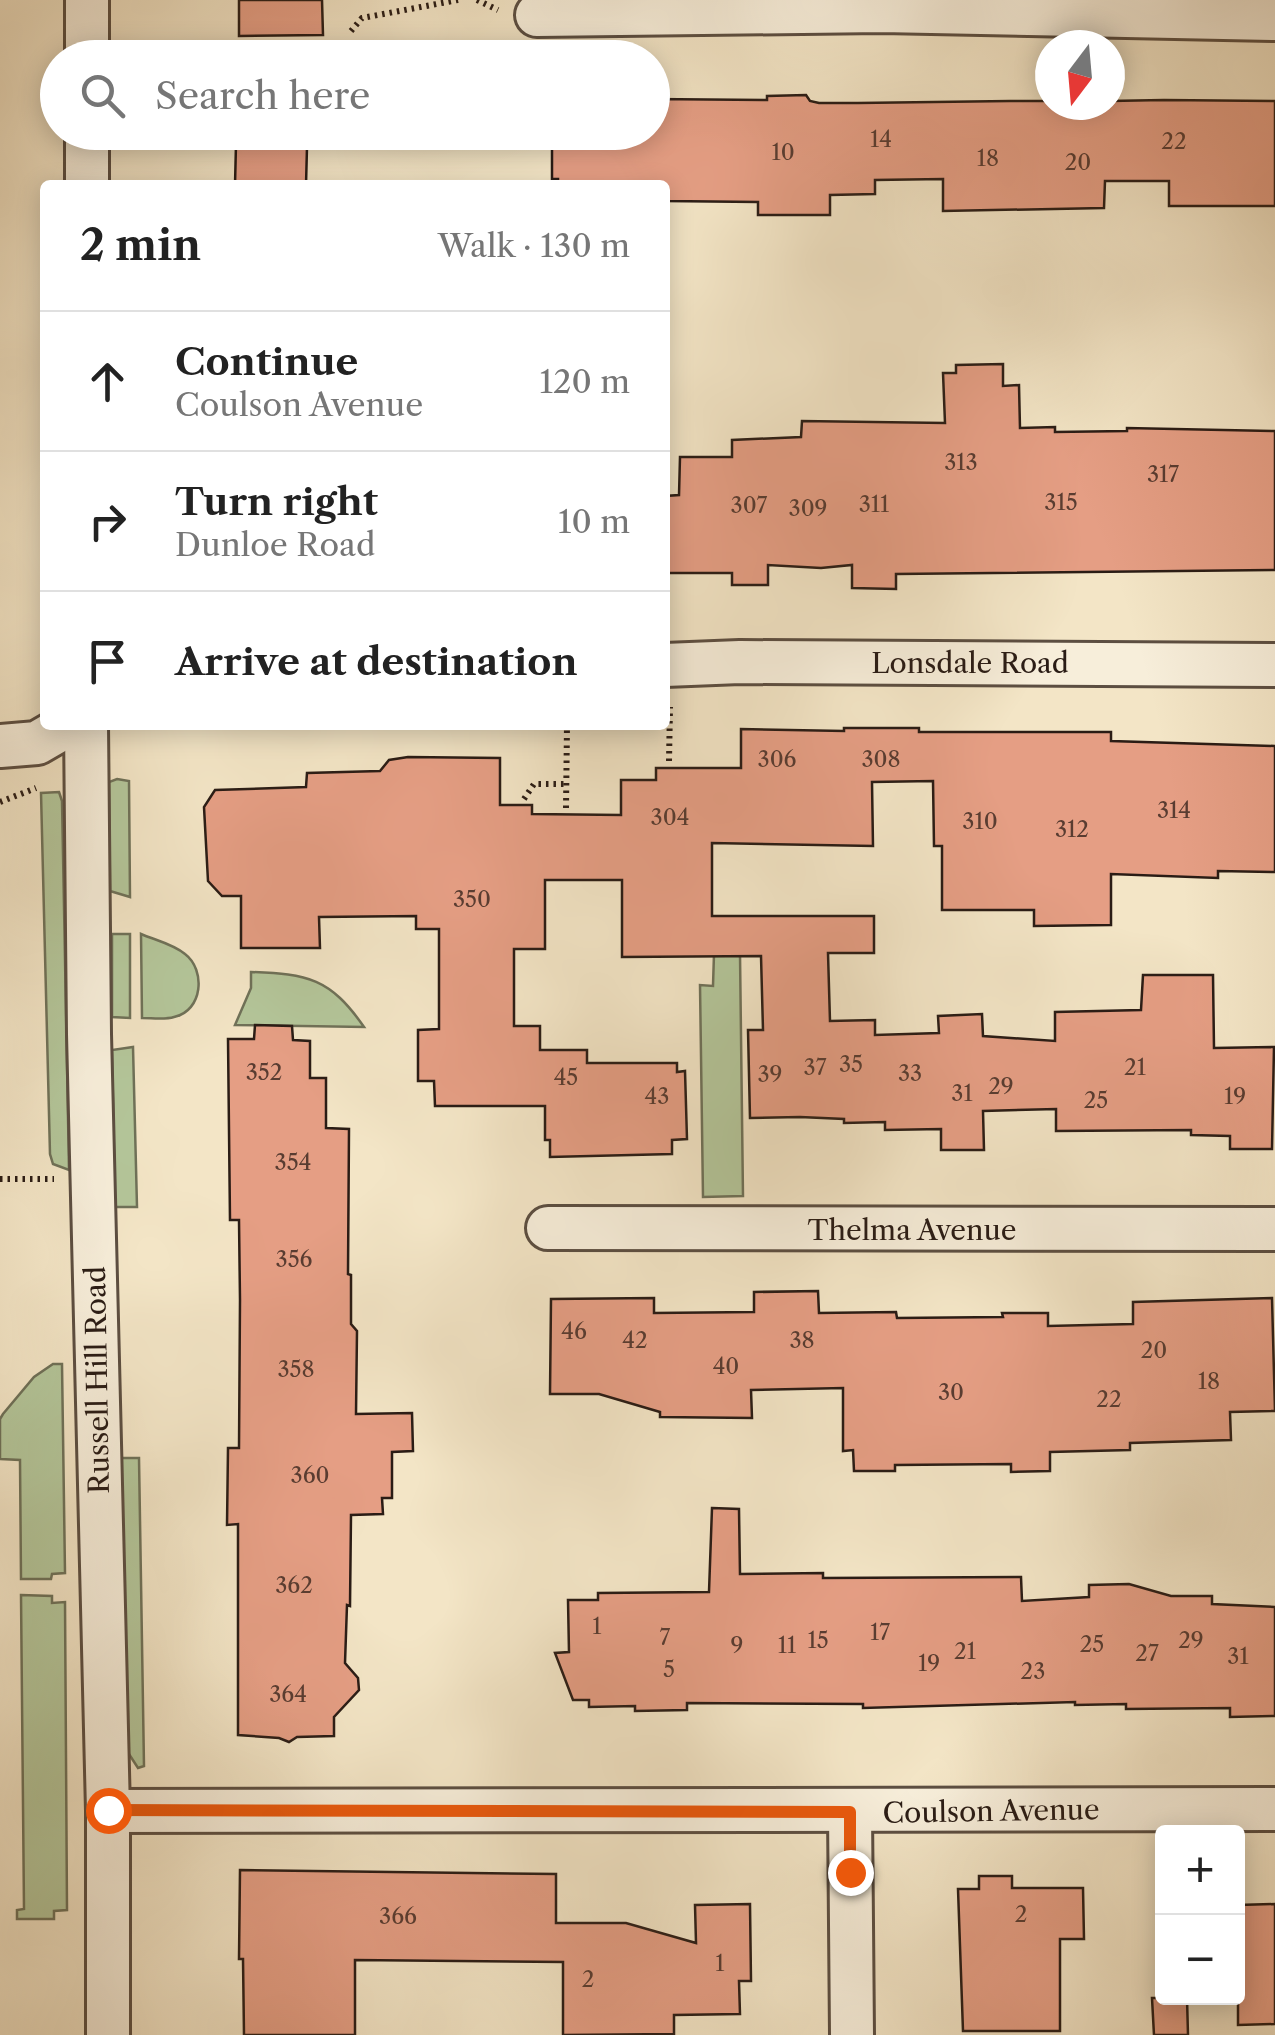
<!DOCTYPE html>
<meta charset="utf-8">
<style>
:root{--surface:#fff;--page:#f2f2f2;--text:#222;--muted:#767676;--line:#e0e0e0}
body{margin:0;font-family:"Libre Caslon Text",serif;background:var(--page);color:var(--text)}
.controls{position:absolute;right:30px;bottom:30px;display:grid;overflow:hidden;border-radius:10px;box-shadow:0 5px 25px #0003}
.controls button{width:90px;height:90px;display:grid;place-items:center;padding:0;border:0;border-bottom:2px solid var(--line);background:var(--surface);color:var(--text);font:50px sans-serif}
.compass{position:absolute;left:1035px;top:30px;width:90px;height:90px;border-radius:50%;background:var(--surface);box-shadow:0 5px 25px #0003;rotate:196deg}
.stop{position:absolute;width:30px;height:30px;margin:-22px;border:8px solid #ea580c;border-radius:50%;background:#fff}
.stop.end{background:#ea580c;border-color:#fff;box-shadow:0 2px 10px #0008}
.list{margin:0;padding:0;list-style:none}
h2{display:flex;justify-content:space-between;align-items:center;height:130px;margin:0;padding:0 40px;font-size:42px}
h2 small{font-size:32px;font-weight:400;color:var(--muted)}
.list li{display:grid;grid-template-columns:65px 1fr auto;gap:30px;align-items:center;box-sizing:border-box;height:140px;padding:0 40px;border-top:2px solid var(--line)}
.list b{display:block;font-size:38px;white-space:nowrap}
.list p{margin:0;font-size:32px;white-space:nowrap;color:var(--muted)}
.list em{font-size:32px;font-style:normal;color:var(--muted)}
.icon{flex:none;width:55px;height:55px;fill:none;stroke:currentColor;stroke-width:2;stroke-linecap:round;stroke-linejoin:round}
.map{position:relative;flex:none;width:1275px;height:2035px;overflow:hidden}
.search{position:absolute;background:var(--surface);box-shadow:0 5px 25px #0003;left:40px;top:40px;width:630px;height:110px;display:flex;align-items:center;gap:25px;box-sizing:border-box;padding:0 35px;border-radius:55px;color:var(--muted);font-size:38px}
.panel{position:absolute;background:var(--surface);box-shadow:0 5px 25px #0003;left:40px;top:180px;width:630px;height:550px;border-radius:10px}
.map>svg:first-child{display:block}
.green{fill:#b4c69a;stroke:#6f7158;stroke-width:2.5}
.building{fill:#e59e84;stroke:#2a1c15;stroke-width:2.5}
.lines{fill:none;stroke-linecap:round;stroke-linejoin:round}
.street-casing{stroke:#5c4e41;stroke-width:48}
.path{stroke:#2a1c15;stroke-width:6;stroke-dasharray:2.5 5;stroke-linecap:butt}
.street{stroke:#f7eeda;stroke-width:42}
.route{stroke:#ea580c;stroke-width:12}
.labels{text-anchor:middle;dominant-baseline:central;stroke-width:8;stroke-linejoin:round;paint-order:stroke}
.number-label{font-size:22px;fill:#593c31}
.street-label{font-size:28px;fill:#2a1c15;stroke:#f7eeda}
</style>
<div class="map">
<svg width="1275" height="2035" viewBox="0 0 1275 2035">
<rect width="100%" height="100%" fill="#f3e5c6"/>
<filter id="stains"><feTurbulence type="fractalNoise" baseFrequency=".002" numOctaves="4"/><feColorMatrix values="0 0 0 0 .2 0 0 0 0 .09 0 0 0 0 .02 0 0 0 .5 -.17"/></filter>
<radialGradient id="worn" r=".72"><stop offset=".6" stop-color="#630" stop-opacity="0"/><stop offset="1" stop-color="#630" stop-opacity=".3"/></radialGradient>
<g class="green">
<polygon points="117,779 129,781 130,897 110,891 109,782"/>
<polygon points="59,792 62,801 69,1170 53,1164 50,1154 41,793"/>
<polygon points="112,934 130,934 130,1018 112,1017"/>
<path d="M141 934C155 940 173 944 185 954 206 970 203 1011 174 1017 165 1020 152 1018 142 1018Z"/>
<polygon points="714,954 740,954 743,1196 703,1197 700,985 713,986"/>
<path d="M251 972C308 974 330 978 364 1027L235 1025 251 988Z"/>
<polygon points="133,1047 137,1207 115,1207 112,1050"/>
<polygon points="53,1364 62,1364 65,1573 52,1574 51,1579 21,1579 20,1460 0,1459 0,1419 3,1414 34,1377"/>
<polygon points="121,1458 139,1458 144,1766 138,1768 127,1751 125,1738"/>
<polygon points="21,1595 52,1596 52,1603 65,1602 67,1910 54,1911 54,1919 17,1919 17,1910 24,1909"/>
</g>
<g class="building">
<polygon points="239,0 322,0 323,35 239,36"/>
<polygon points="806,95 810,101 819,103 858,103 1010,101 1050,101 1050,105 1110,105 1110,101 1164,100 1275,101 1275,206 1169,206 1169,181 1105,181 1104,208 943,211 943,179 875,180 875,194 830,195 830,215 758,215 758,202 665,201 665,185 558,185 558,179 552,179 552,132 652,132 652,99 767,100 767,96"/>
<polygon points="236,144 307,147 306,185 235,185"/>
<polygon points="1003,364 1003,386 1019,385 1020,428 1055,427 1055,432 1127,431 1127,428 1275,431 1275,570 896,574 896,589 852,588 852,565 821,568 768,565 768,585 732,585 732,573 665,573 665,496 679,495 680,457 732,457 732,440 801,437 802,421 945,423 943,373 956,373 956,365"/>
<polygon points="844,728 919,728 919,732 1111,732 1111,741 1275,746 1275,872 1218,871 1218,878 1111,874 1111,925 1034,926 1034,910 942,910 942,846 934,846 933,781 872,782 873,846 712,843 712,916 874,916 874,953 828,953 830,1021 875,1020 875,1035 939,1033 938,1016 982,1014 983,1036 1055,1041 1055,1012 1141,1010 1143,975 1213,975 1214,1048 1274,1047 1272,1149 1230,1149 1230,1136 1191,1135 1191,1130 1056,1131 1056,1109 983,1111 984,1150 941,1150 941,1129 885,1130 885,1122 844,1123 844,1119 800,1117 750,1118 748,1030 763,1030 761,956 622,957 622,880 545,880 545,949 514,949 514,1026 540,1026 540,1050 587,1050 587,1063 677,1063 677,1072 685,1071 687,1139 672,1140 672,1154 550,1157 550,1140 545,1140 545,1106 435,1106 434,1081 418,1081 418,1030 439,1029 439,929 416,929 416,916 319,917 320,948 241,948 241,896 222,896 208,881 204,807 215,790 306,787 307,773 380,771 389,760 408,757 500,758 500,805 532,805 532,814 621,815 621,780 656,780 656,768 741,768 741,729 844,731"/>
<polygon points="255,1025 292,1026 293,1040 310,1041 310,1078 326,1078 326,1128 349,1129 348,1274 351,1275 351,1324 357,1331 356,1414 412,1413 413,1451 392,1452 392,1498 382,1498 383,1514 351,1515 350,1606 347,1605 345,1663 358,1678 359,1690 334,1717 334,1736 297,1737 289,1742 279,1738 238,1735 238,1524 227,1525 228,1448 239,1448 240,1300 239,1220 230,1220 228,1039 254,1039"/>
<polygon points="818,1291 819,1313 896,1312 897,1318 1003,1317 1002,1313 1048,1313 1048,1326 1133,1324 1133,1302 1272,1298 1275,1411 1230,1412 1231,1440 1130,1443 1130,1450 1050,1452 1050,1471 1011,1472 1011,1464 895,1465 895,1471 854,1471 853,1450 843,1451 843,1388 751,1390 752,1418 660,1417 660,1412 599,1394 550,1394 551,1299 654,1298 654,1313 754,1312 754,1292"/>
<polygon points="712,1508 739,1509 740,1574 823,1573 823,1578 1021,1577 1022,1601 1089,1597 1089,1585 1129,1584 1171,1596 1212,1596 1212,1604 1275,1607 1275,1716 1230,1717 1230,1708 1126,1709 1126,1704 1075,1705 1075,1702 863,1708 863,1704 687,1703 687,1710 635,1711 635,1706 589,1707 589,1700 573,1700 555,1653 569,1652 568,1600 598,1600 598,1593 709,1592"/>
<polygon points="240,1870 556,1874 556,1923 626,1923 696,1943 695,1905 750,1904 751,1981 739,1981 740,2014 674,2015 674,2034 563,2035 563,1962 355,1960 355,2035 244,2035 243,1959 239,1959"/>
<polygon points="979,1876 1012,1876 1012,1888 1083,1888 1084,1939 1060,1939 1060,2031 963,2031 958,1889 979,1889"/>
<polygon points="1275,1904 1275,2024 1238,2025 1238,1905"/>
<polygon points="1152,1998 1187,1998 1188,2035 1154,2035"/>
</g>
<g class="lines">
<g class="street-casing">
<g id="street">
<polyline points="537,15 882,11 1275,19"/>
<polyline points="87,58 87,0"/>
<polyline points="87,185 87,132"/>
<polyline points="665,665 740,662 1275,665"/>
<polyline points="86,725 89,1034 108,1811 108,2035"/>
<polyline points="0,746 37,743 68,725"/>
<polyline points="548,1228 1275,1229"/>
<polyline points="108,1811 1275,1809"/>
<polyline points="850,1812 852,2035"/>
</g>
</g>
<g class="path">
<polyline points="477,0 498,10"/>
<polyline points="351,31 362,18 458,0"/>
<polyline points="669,761 670,707"/>
<polyline points="524,799 534,784 566,784"/>
<polyline points="0,802 36,788"/>
<polyline points="566,808 567,725"/>
<polyline points="0,1179 54,1179"/>
</g>
<use href="#street" class="street"/>
</g>
<g class="lines">
<polyline class="route" points="108,1810 850,1812 850,1872"/>
</g>
<g class="labels">
<g class="number-label">
<text x="881" y="139">14</text>
<text x="1174" y="141">22</text>
<text x="783" y="152">10</text>
<text x="988" y="158">18</text>
<text x="1078" y="162">20</text>
<text x="961" y="462">313</text>
<text x="1163" y="474">317</text>
<text x="1061" y="502">315</text>
<text x="874" y="504">311</text>
<text x="749" y="505">307</text>
<text x="808" y="508">309</text>
<text x="777" y="759">306</text>
<text x="881" y="759">308</text>
<text x="1174" y="810">314</text>
<text x="670" y="817">304</text>
<text x="980" y="821">310</text>
<text x="1072" y="829">312</text>
<text x="472" y="899">350</text>
<text x="851" y="1064">35</text>
<text x="815" y="1067">37</text>
<text x="1135" y="1067">21</text>
<text x="264" y="1072">352</text>
<text x="910" y="1073">33</text>
<text x="770" y="1074">39</text>
<text x="566" y="1077">45</text>
<text x="1001" y="1086">29</text>
<text x="962" y="1093">31</text>
<text x="657" y="1096">43</text>
<text x="1235" y="1096">19</text>
<text x="1096" y="1100">25</text>
<text x="293" y="1162">354</text>
<text x="294" y="1259">356</text>
<text x="574" y="1331">46</text>
<text x="635" y="1340">42</text>
<text x="802" y="1340">38</text>
<text x="1154" y="1350">20</text>
<text x="726" y="1366">40</text>
<text x="296" y="1369">358</text>
<text x="1209" y="1381">18</text>
<text x="951" y="1392">30</text>
<text x="1109" y="1399">22</text>
<text x="310" y="1475">360</text>
<text x="294" y="1585">362</text>
<text x="597" y="1626">1</text>
<text x="880" y="1632">17</text>
<text x="665" y="1637">7</text>
<text x="818" y="1640">15</text>
<text x="1191" y="1640">29</text>
<text x="1092" y="1644">25</text>
<text x="737" y="1645">9</text>
<text x="787" y="1645">11</text>
<text x="965" y="1651">21</text>
<text x="1147" y="1653">27</text>
<text x="1238" y="1656">31</text>
<text x="929" y="1663">19</text>
<text x="669" y="1669">5</text>
<text x="1033" y="1671">23</text>
<text x="288" y="1694">364</text>
<text x="1021" y="1914">2</text>
<text x="398" y="1916">366</text>
<text x="720" y="1963">1</text>
<text x="588" y="1979">2</text>
</g>
<g class="street-label">
<text x="970" y="663">Lonsdale Road</text>
<text x="912" y="1230">Thelma Avenue</text>
<text transform="translate(97 1380) rotate(-91)">Russell Hill Road</text>
<text transform="translate(991 1811) rotate(-1)">Coulson Avenue</text>
</g>
</g>
<rect width="100%" height="100%" filter="url(#stains)"/>
<rect width="100%" height="100%" fill="url(#worn)"/>
</svg>
<div class="controls">
<button>+</button>
<button>−</button>
</div>
<svg class="compass" viewBox="-18 -18 36 36"><path d="M0-13l5 13h-10z" fill="#e53935"/><path d="M0 13l5-13h-10z" fill="#767676"/></svg>
<div class="stop" style="left:108px;top:1810px"></div>
<div class="stop end" style="left:850px;top:1872px"></div>
<div class="search"><svg class="icon" aria-label="search" viewBox="0 0 24 24"><circle cx="10" cy="10" r="6"/><path d="M15 15l6 6"/></svg>Search here</div>
<section class="panel">
<h2>2 min<small>Walk · 130 m</small></h2>
<ul class="list">
<li><svg class="icon" aria-label="ahead" viewBox="0 0 24 24"><path d="M12 20V5M6 11l6-6 6 6"/></svg><div><b>Continue</b><p>Coulson Avenue</p></div><em>120 m</em></li>
<li><svg class="icon" aria-label="right" viewBox="0 0 24 24"><path d="M7 20v-9h11M14 6l5 5-5 5"/></svg><div><b>Turn right</b><p>Dunloe Road</p></div><em>10 m</em></li>
<li><svg class="icon" aria-label="arrive" viewBox="0 0 24 24"><path d="M6 21V4h12l-3 4 3 4H6"/></svg><div><b>Arrive at destination</b></div></li>
</ul>
</section>
</div>
